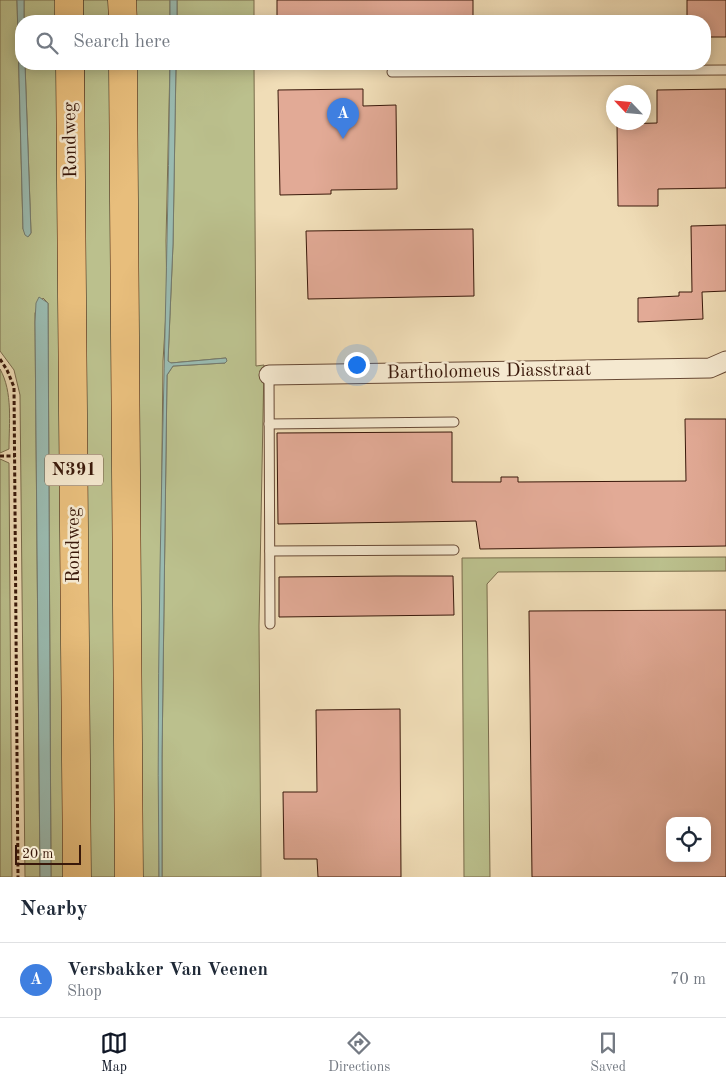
<!DOCTYPE html>
<style>
:root{--surface:#fff;--page:#f6f6f7;--text:#1f2937;--muted:#747a83;--line:#e0e1e3;--accent:#111827}
body{margin:0;font-family:"Old Standard TT",serif;background:var(--page);color:var(--text)}
.controls{position:absolute;right:15px;bottom:15px;display:grid;overflow:hidden;border-radius:10px;box-shadow:0 2px 12px #0003}
.controls button{width:45px;height:45px;display:grid;place-items:center;padding:0;border:0;border-bottom:1px solid var(--line);background:var(--surface);color:var(--text);font:25px sans-serif}
.compass{position:absolute;left:606px;top:85px;width:45px;height:45px;border-radius:50%;background:var(--surface);box-shadow:0 2px 12px #0003;rotate:296deg}
.scale{position:absolute;left:15px;bottom:12px;width:66px;box-sizing:border-box;padding-left:5px;border:2px solid #39180a;border-top:0;font-size:14px;line-height:18px;white-space:nowrap;color:#39180a;-webkit-text-stroke:4px #f5e9d0;paint-order:stroke}
.you{position:absolute;left:356px;top:364px;width:18px;height:18px;margin:-12px;border:4px solid #fff;border-radius:50%;background:#1a73e8;box-shadow:0 0 0 8px #1a73e833}
.badge{display:grid;place-items:center;width:32px;height:32px;border-radius:50%;background:var(--accent);color:#fff;font-size:16px;font-weight:700}
.pin{position:absolute;translate:-50% -41px;filter:drop-shadow(0 1px 2px #0008)}
.pin::after{content:'';position:absolute;top:26px;width:18px;height:15px;background:inherit;clip-path:polygon(0 0,100% 0,50% 100%)}
.list{margin:0;padding:0;list-style:none}
h2{display:flex;justify-content:space-between;align-items:center;height:65px;margin:0;padding:0 20px;font-size:21px}
h2 small{font-size:16px;font-weight:400;color:var(--muted)}
.list li{display:grid;grid-template-columns:32px 1fr auto;gap:15px;align-items:center;box-sizing:border-box;height:75px;padding:0 20px;border-top:1px solid var(--line)}
.list b{display:block;font-size:19px;white-space:nowrap}
.list p{margin:0;font-size:16px;white-space:nowrap;color:var(--muted)}
.list em{font-size:16px;font-style:normal;color:var(--muted)}
.icon{flex:none;width:28px;height:28px;fill:none;stroke:currentColor;stroke-width:2;stroke-linecap:round;stroke-linejoin:round}
.map{position:relative;flex:none;width:726px;height:877px;overflow:hidden}
.search{position:absolute;background:var(--surface);box-shadow:0 2px 12px #0003;left:15px;right:15px;top:15px;height:55px;display:flex;align-items:center;gap:12px;box-sizing:border-box;padding:0 18px;border-radius:20px;color:var(--muted);font-size:19px}
.sheet{height:140px;background:var(--surface)}
nav{display:flex;justify-content:space-around;align-items:center;box-sizing:border-box;height:70px;border-top:1px solid var(--line);background:var(--surface);font-size:14px;color:var(--muted)}
nav a{display:grid;justify-items:center;gap:2px}
nav .on{color:var(--accent)}
.map>svg:first-child{display:block}
.green{fill:#bbc08d;stroke:#7a6c4c}
.water{fill:#9abbb1;stroke:#737a6e}
.building{fill:#e2aa96;stroke:#39180a;fill-rule:evenodd}
.lines{fill:none;stroke-linecap:round;stroke-linejoin:round}
.lane-casing{stroke:#674935;stroke-width:11}
.street-casing{stroke:#674935;stroke-width:21}
.primary-casing{stroke:#39180a;stroke-width:29}
.path{stroke:#39180a;stroke-width:3;stroke-dasharray:4 2.5;stroke-linecap:butt}
.lane{stroke:#f5e9d0;stroke-width:9}
.street{stroke:#f5e9d0;stroke-width:19}
.primary{stroke:#e8be7c;stroke-width:28}
.labels{text-anchor:middle;dominant-baseline:central;stroke-width:5;stroke-linejoin:round;paint-order:stroke}
.shield{fill:#f5e9d0;stroke:#715745;stroke-width:1}
.shield-label{font-size:18px;font-weight:bold;fill:#39180a}
.street-label{font-size:19px;fill:#39180a;stroke:#f5e9d0}
</style>
<div class="map">
<svg width="726" height="877" viewBox="0 0 726 877">
<rect width="100%" height="100%" fill="#f0ddb7"/>
<filter id="stains"><feTurbulence type="fractalNoise" baseFrequency=".004" numOctaves="4"/><feColorMatrix values="0 0 0 0 .2 0 0 0 0 .09 0 0 0 0 .02 0 0 0 .5 -.17"/></filter>
<radialGradient id="worn" r=".72"><stop offset=".6" stop-color="#630" stop-opacity="0"/><stop offset="1" stop-color="#630" stop-opacity=".3"/></radialGradient>
<g class="green">
<polygon points="0,0 17,0 23,229 29,236 31,233 25,64 57,64 64,877 51,877 48,303 43,298 35,313 35,322 40,877 25,877 20,395 14,370 0,351"/>
<rect x="24" y="0" width="33" height="21"/>
<rect x="83" y="0" width="26" height="21"/>
<rect x="135" y="0" width="35" height="21"/>
<rect x="177" y="0" width="77" height="21"/>
<polygon points="84,64 110,64 116,877 89,877"/>
<polygon points="135,64 170,64 166,241 167,297 163,361 162,456 159,877 142,877"/>
<polygon points="176,64 254,64 256,366 264,365 259,626 261,877 162,877 162,757 167,375 173,366 225,363 226,358 171,363 169,363 168,361 173,244"/>
<path d="M0 369C13 392 9 423 9 449L0 453Z"/>
<polygon points="0,459 9,463 12,877 0,877"/>
<polygon points="726,557 726,571 498,572 487,584 490,877 464,877 462,558"/>
</g>
<g class="water">
<polygon points="17,0 24,0 24,21 21,21 21,64 25,64 31,233 28,237 25,235 23,229"/>
<rect x="170" y="0" width="7" height="21"/>
<path d="M170 64H176L173 244 168 361 171 363 226 358 227 361 225 363 173 366 167 375 162 757V877H159C155 606 167 335 170 64Z"/>
<polygon points="39,297 48,303 51,877 40,877 35,322 36,303"/>
</g>
<g class="building">
<rect x="277" y="0" width="196" height="21"/>
<polygon points="687,0 726,0 726,37 705,37 705,21 687,21"/>
<polygon points="363,89 363,106 396,105 397,189 331,190 331,194 280,195 278,90"/>
<polygon points="726,89 726,188 658,189 658,206 618,206 617,124 657,123 657,90"/>
<polygon points="726,225 726,291 702,292 703,319 638,322 638,298 679,296 679,292 692,292 691,226"/>
<polygon points="473,229 474,296 308,299 306,231"/>
<polygon points="685,419 726,419 726,546 480,549 476,521 278,524 277,433 452,432 452,482 501,482 501,477 518,477 518,482 686,481"/>
<polygon points="395,576 453,576 454,615 279,617 279,577"/>
<path d="M726 610V877H532L529 611ZM670 821H707V858H670Z"/>
<polygon points="400,709 401,877 318,877 317,859 284,859 283,792 317,792 316,710"/>
</g>
<g class="lines">
<g class="lane-casing">
<g id="lane">
<polyline points="392,72 726,70"/>
<polyline points="269,375 270,624"/>
<polyline points="269,424 454,422"/>
<polyline points="270,551 454,550"/>
</g>
</g>
<g class="street-casing">
<polyline id="street" points="269,375 710,368 726,361"/>
</g>
<g class="primary-casing">
<g id="primary">
<polyline points="69,0 69,21"/>
<polyline points="122,0 123,21"/>
<polyline points="70,64 77,877"/>
<polyline points="123,64 129,877"/>
</g>
</g>
<g class="path">
<polyline points="0,359 7,370 14,387 18,877"/>
<polyline points="0,456 15,456"/>
</g>
<use href="#lane" class="lane"/>
<use href="#street" class="street"/>
<use href="#primary" class="primary"/>
</g>
<g class="labels">
<rect class="shield" x="45" y="454.5" width="58" height="31" rx="4"/>
<g class="shield-label">
<text x="74" y="470">N391</text>
</g>
<g class="street-label">
<text transform="translate(71 140) rotate(-91)">Rondweg</text>
<text transform="translate(489 372) rotate(-1)">Bartholomeus Diasstraat</text>
<text transform="translate(74 545) rotate(-90)">Rondweg</text>
</g>
</g>
<rect width="100%" height="100%" filter="url(#stains)"/>
<rect width="100%" height="100%" fill="url(#worn)"/>
</svg>
<div class="controls">
<button><svg class="icon" aria-label="locate" viewBox="0 0 24 24"><circle cx="12" cy="12" r="6"/><path d="M12 2v4M12 18v4M2 12h4M18 12h4"/></svg></button>
</div>
<svg class="compass" viewBox="-18 -18 36 36"><path d="M0-13l5 13h-10z" fill="#e53935"/><path d="M0 13l5-13h-10z" fill="#747a83"/></svg>
<div class="scale">20 m</div>
<div class="you"></div>
<div class="pin badge" style="left:343px;top:139px;background:#3f7fe0">A</div>
<div class="search"><svg class="icon" aria-label="search" viewBox="0 0 24 24"><circle cx="10" cy="10" r="6"/><path d="M15 15l6 6"/></svg>Search here</div>
</div>
<section class="sheet">
<h2>Nearby<small></small></h2>
<ul class="list">
<li><span class="badge" style="background:#3f7fe0">A</span><div><b>Versbakker Van Veenen</b><p>Shop</p></div><em>70 m</em></li>
</ul>
</section>
<nav>
<a class="on"><svg class="icon" aria-label="map" viewBox="0 0 24 24"><path d="M3 6l6-2 6 2 6-2v14l-6 2-6-2-6 2zM9 4v14M15 6v14"/></svg>Map</a>
<a><svg class="icon" aria-label="directions" viewBox="0 0 24 24"><path d="M12 3l9 9-9 9-9-9zM9 14v-3h6M13 9l2 2-2 2"/></svg>Directions</a>
<a><svg class="icon" aria-label="saved" viewBox="0 0 24 24"><path d="M7 4h10v16l-5-4-5 4z"/></svg>Saved</a>
</nav>
